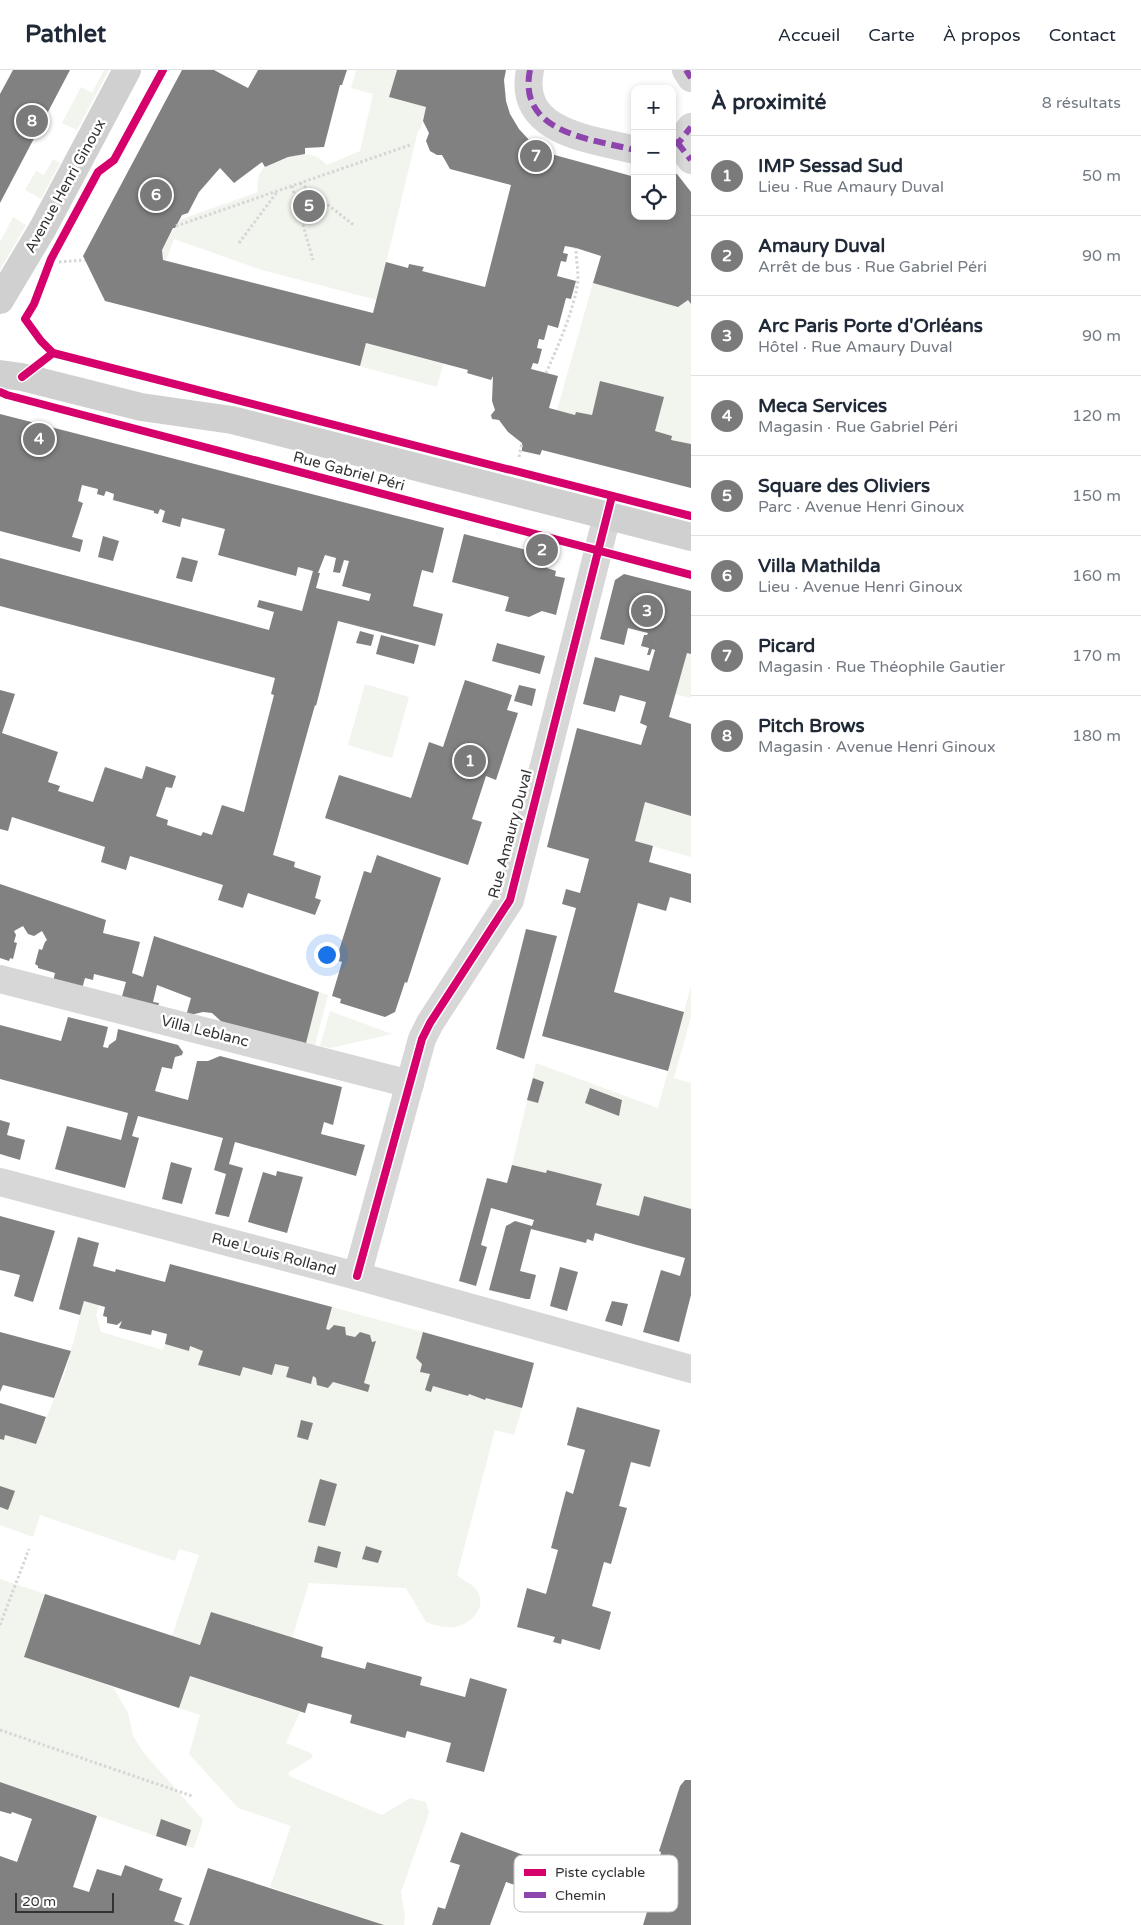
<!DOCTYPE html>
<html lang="fr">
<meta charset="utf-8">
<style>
:root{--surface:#fff;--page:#f2f2f3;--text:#1f2937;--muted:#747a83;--line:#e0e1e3;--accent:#7a7a7a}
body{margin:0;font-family:"Varela Round",sans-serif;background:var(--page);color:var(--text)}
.controls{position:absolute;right:15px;top:15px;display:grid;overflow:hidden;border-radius:10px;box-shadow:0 2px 8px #0003}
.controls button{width:45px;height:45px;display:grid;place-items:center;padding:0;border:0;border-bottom:1px solid var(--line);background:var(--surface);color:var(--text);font:25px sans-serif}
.scale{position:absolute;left:15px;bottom:12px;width:99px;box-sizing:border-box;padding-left:5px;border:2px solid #333;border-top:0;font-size:14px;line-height:18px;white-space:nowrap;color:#333;-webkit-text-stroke:4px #fff;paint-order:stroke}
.you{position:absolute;left:326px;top:884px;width:18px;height:18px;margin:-12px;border:4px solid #fff;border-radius:50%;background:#1a73e8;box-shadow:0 0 0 8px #1a73e833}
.badge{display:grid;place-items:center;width:32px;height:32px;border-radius:50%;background:var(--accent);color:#fff;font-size:16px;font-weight:700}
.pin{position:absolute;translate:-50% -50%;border:2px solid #fff;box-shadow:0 1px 5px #0006}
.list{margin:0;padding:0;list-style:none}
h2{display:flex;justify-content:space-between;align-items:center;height:65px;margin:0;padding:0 20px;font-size:21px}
h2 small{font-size:16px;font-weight:400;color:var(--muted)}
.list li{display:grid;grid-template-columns:32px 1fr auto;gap:15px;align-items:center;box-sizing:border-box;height:80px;padding:0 20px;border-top:1px solid var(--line)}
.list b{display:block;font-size:19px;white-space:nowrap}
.list p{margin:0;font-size:16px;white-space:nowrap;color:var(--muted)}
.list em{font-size:16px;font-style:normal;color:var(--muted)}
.icon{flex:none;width:28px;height:28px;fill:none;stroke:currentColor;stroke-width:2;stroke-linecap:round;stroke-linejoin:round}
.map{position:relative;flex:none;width:691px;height:1855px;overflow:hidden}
header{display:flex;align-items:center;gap:30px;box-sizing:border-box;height:70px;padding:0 25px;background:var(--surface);border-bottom:1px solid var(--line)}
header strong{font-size:24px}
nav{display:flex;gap:28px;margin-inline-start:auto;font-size:18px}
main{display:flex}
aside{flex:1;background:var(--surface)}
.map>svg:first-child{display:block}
.green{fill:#f1f5ed}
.building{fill:#818181;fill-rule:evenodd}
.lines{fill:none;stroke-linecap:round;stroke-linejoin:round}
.path{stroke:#d6d6d6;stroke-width:3;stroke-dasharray:2.5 2.5;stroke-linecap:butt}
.pedestrian{stroke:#d7d7d7;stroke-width:28}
.minor{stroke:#d7d7d7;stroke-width:28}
.secondary{stroke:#d0d0d0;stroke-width:28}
.quiet{stroke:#8e44ad;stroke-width:6;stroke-dasharray:12 6;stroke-linecap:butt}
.cycleway-casing{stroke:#fff;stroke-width:11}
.cycleway{stroke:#d6006c;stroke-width:8}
.labels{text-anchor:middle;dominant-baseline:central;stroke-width:5;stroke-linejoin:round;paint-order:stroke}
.street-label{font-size:15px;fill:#333;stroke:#fff}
.key{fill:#fff;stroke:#c2c2c2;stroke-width:1}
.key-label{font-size:14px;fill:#333}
</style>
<header>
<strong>Pathlet</strong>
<nav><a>Accueil</a><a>Carte</a><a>À propos</a><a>Contact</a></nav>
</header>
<main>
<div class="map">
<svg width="691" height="1855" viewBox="0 0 691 1855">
<rect width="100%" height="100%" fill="#fff"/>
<g class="green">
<polygon points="104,0 109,0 77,60 62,53 81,17 92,23"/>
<path d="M356 0H397L389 27 426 37 421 58 418 61 377 230 262 200 174 169 166 191 163 190 162 180 179 150 258 122C257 114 257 106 262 100 271 90 302 81 314 86 319 87 323 91 327 95L360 81 373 24 351 18Z"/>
<polygon points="53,89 60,93 41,129 25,120 36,101 44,105"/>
<polygon points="13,147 26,155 0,200 0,172"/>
<polygon points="593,213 678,236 688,230 691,234 691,374 671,370 655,361 663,327 601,311 592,345 576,342 575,345 557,340"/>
<polygon points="366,273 443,294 437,317 359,296"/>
<polygon points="687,583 691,584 691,628 675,624"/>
<polygon points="365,614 409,627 392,688 348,675"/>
<polygon points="645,732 691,746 691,787 635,771"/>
<polygon points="691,916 691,947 674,1008 691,1013 691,1139 644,1126 639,1146 596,1135 602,1114 547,1100 546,1103 512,1095 536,993 658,1038"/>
<polygon points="319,922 328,925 314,979 305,977"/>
<polygon points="330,941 392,964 331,978 320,976"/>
<path d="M84 1231 99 1235 96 1245 101 1262 163 1280 165 1274 189 1281 190 1276 203 1281 199 1296 239 1306 243 1297 272 1305 275 1294 289 1297 287 1307 311 1314 313 1306 316 1308 318 1315 328 1318 333 1312 368 1322 370 1315 364 1313 376 1271 372 1272 370 1265 360 1262 355 1267 346 1265 345 1258 334 1255 329 1260 326 1259 332 1237 423 1262 416 1288 422 1294 420 1302 430 1304 426 1320 431 1322 433 1316 468 1326 469 1324 485 1330 486 1328 522 1338 514 1365 495 1360 457 1505C462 1510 471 1513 476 1519 489 1536 471 1556 453 1557 443 1558 435 1555 426 1552L406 1518 309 1513 292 1568 200 1575 172 1566 199 1485 179 1479 175 1491 40 1445 33 1467 0 1455V1369L4 1370 5 1365 36 1373 66 1300Z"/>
<polygon points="0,1509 45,1524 24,1587 113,1617 128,1643 133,1666 143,1682 203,1750 194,1778 186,1776 191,1760 161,1749 156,1766 0,1712"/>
<polygon points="190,1606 300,1642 286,1673 311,1683 313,1687 288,1703 289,1706 382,1745 410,1728 426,1732 429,1743 401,1822 405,1847 404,1855 385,1855 270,1817 291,1756 238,1738 189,1684 200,1645 179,1638"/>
</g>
<g class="building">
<polygon points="13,0 70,0 0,133 0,24"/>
<polygon points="182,0 214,0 248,18 258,0 347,0 342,15 340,15 324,77 305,78 305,84 288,87 265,97 262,92 234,113 220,98 199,122 188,143 182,145 175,158 173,158 162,180 163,190 373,243 386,192 408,198 409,194 424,197 422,201 485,217 511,115 450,99 442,85 437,85 430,81 426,71 429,63 423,51 426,37 389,27 397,0 506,0 504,10 506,31 510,44 519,59 530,71 551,84 635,107 635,146 672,146 672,105 677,104 691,122 691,234 688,230 678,237 593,213 601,186 576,178 565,176 563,183 568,184 566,192 561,191 557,206 576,211 571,229 566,228 558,258 548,255 544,270 539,269 537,278 542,279 538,294 533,293 531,299 558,306 549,338 575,345 576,342 592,345 600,311 664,327 655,361 672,366 671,370 691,374 691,418 542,380 540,385 522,381 522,373 508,362 499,350 492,349 491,345 495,340 492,331 493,306 491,310 467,303 468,300 366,273 360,296 105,231 83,186"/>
<path d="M0 344 444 458 433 503 422 500 413 536 443 544 435 576 338 551 316 636 315 635 273 785 295 792 294 797 321 806 315 828 321 830 315 845 248 823 243 838 218 830 223 815 130 786 126 800 101 792 105 777 12 747 8 761 0 759V620L15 624 2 663 58 682 48 712 60 716 58 721 93 732 105 697 142 709 146 696 176 706 172 718 166 717 156 746 168 750 167 755 201 766 203 762 212 765 222 735 244 742 274 625 271 624 275 608 0 536V488L269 560 274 542 257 537 259 530 302 541 313 501 298 497 296 506 218 485 225 459 182 448 180 457 162 452 165 441 160 439 158 444 154 443V441L113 430 114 424 106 421 104 426 97 424 98 419 82 415 78 431 83 433 72 467 83 470 80 482 0 461ZM325 485 336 488 333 502 340 503 344 490 349 491 342 516 371 524 369 531 316 518 320 503H318Z"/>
<polygon points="464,464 550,486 547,498 556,501 555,506 565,508 556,545 542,541 529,547 505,541 509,527 452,512"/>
<polygon points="103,466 119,471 113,491 98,487"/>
<polygon points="182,487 198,491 192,512 176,508"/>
<polygon points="624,504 691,521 691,584 687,583 669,647 691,654 691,746 645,732 635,771 653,776 649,792 691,804 691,833 670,827 666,841 638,833 614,922 684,942 668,1001 542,966 576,838 562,834 566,819 580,823 589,789 547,777 577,658 641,675 647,656 640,653 646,632 620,625 615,642 583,634 595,587 649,601 655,580 652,579 650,585 647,585 649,578 641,576 644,565 647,565 648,563 628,558 624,575 600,569 615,510"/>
<polygon points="360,561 374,565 371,576 356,573"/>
<polygon points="381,565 419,575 414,594 376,584"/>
<polygon points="497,573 545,586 540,604 492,591"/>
<polygon points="465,610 512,625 507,640 518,643 496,710 486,706 472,749 482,752 468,795 325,748 339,705 411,728 429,672 443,677"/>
<polygon points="519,615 536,619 532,636 514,631"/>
<polygon points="377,785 441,808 407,913 405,912 395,942 385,947 340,933 341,929 332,926 342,892 336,890 364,801 371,803"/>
<polygon points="0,814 106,850 103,863 140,872 132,903 143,907 154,866 319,922 305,977 223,953 212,943 203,942 186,946 191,928 157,915 153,932 159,933 157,939 121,930 126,912 94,904 93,910 85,908 82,919 53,912 55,903 38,898 38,896 35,894 39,879 42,880 45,872 47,870 42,861 34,866 28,864 23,856 14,861 16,865 14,872 17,873 13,889 10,888 9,891 0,888"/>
<polygon points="526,859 557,866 524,989 496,979"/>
<polygon points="68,947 108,957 103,977 108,978 109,975 116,970 118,959 178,975 183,982 182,985 175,987 172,999 162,997 155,1021 188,1030 197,991 208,991 220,986 342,1017 333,1055 324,1052 321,1064 365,1075 356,1106 235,1072 229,1094 243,1098 229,1147 215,1144 226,1104 214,1100 223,1068 138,1046 132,1066 139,1068 125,1118 55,1099 67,1056 121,1070 128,1043 0,1009 0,955 61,971"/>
<polygon points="533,1008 544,1012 538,1033 527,1030"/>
<polygon points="590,1018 622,1030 619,1046 585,1033"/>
<polygon points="0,1050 10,1053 7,1065 25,1070 20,1090 0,1084"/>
<polygon points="171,1092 192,1098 182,1134 162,1129"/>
<polygon points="512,1095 546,1103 547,1100 602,1114 596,1135 639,1146 644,1126 691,1139 691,1225 679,1272 643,1262 661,1200 680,1206 685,1188 637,1175 595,1163 593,1171 587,1169 586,1173 531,1159 520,1201 536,1205 530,1229 526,1229 489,1220 506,1156 515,1151 532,1156 534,1150 491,1138 481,1175 487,1177 476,1216 459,1211 487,1108 507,1113"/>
<polygon points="277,1101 303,1107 287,1163 248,1152 263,1102 276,1106"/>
<polygon points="0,1146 55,1161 33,1232 14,1226 20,1205 0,1200"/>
<polygon points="78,1167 99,1173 93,1196 115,1202 116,1199 165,1212 170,1194 332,1237 326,1259 329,1260 334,1255 345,1257 346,1265 355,1267 360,1262 370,1265 372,1272 376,1271 364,1313 370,1315 368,1322 333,1312 328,1318 317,1315 316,1308 313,1306 311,1314 286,1307 289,1297 275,1294 272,1305 243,1297 240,1306 198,1295 203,1281 190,1276 189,1281 165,1274 167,1264 152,1260 151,1265 119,1258 122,1251 117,1255 107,1253 107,1247 103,1246 105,1237 84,1231 80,1245 59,1239"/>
<polygon points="560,1197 578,1202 567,1241 550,1236"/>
<polygon points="612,1231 628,1234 622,1256 605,1251"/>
<polygon points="0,1262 71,1281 54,1328 3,1315 0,1322"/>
<polygon points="423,1262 534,1293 522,1338 486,1328 485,1330 469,1324 468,1326 433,1316 431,1322 425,1320 430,1304 420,1302 422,1294 416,1288"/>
<polygon points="0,1333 46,1347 36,1374 5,1365 4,1370 0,1369"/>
<polygon points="577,1337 660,1360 650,1397 631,1392 619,1436 627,1438 611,1494 604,1492 592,1536 611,1542 600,1580 562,1569 561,1574 553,1572 555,1567 517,1557 527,1518 546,1524 558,1480 551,1478 566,1421 573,1424 585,1380 567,1375"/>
<polygon points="301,1350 313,1353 308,1370 297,1367"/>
<polygon points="320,1409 337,1414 325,1456 308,1452"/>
<polygon points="0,1416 15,1421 8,1440 0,1437"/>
<polygon points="318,1476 341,1482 337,1498 314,1492"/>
<polygon points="366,1476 382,1481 378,1493 362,1489"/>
<polygon points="45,1524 200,1575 211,1542 323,1577 321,1587 365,1599 367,1592 422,1607 420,1615 465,1627 470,1608 507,1619 484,1702 446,1692 451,1673 407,1661 405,1668 350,1653 352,1645 308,1633 305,1643 190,1606 179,1638 24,1587"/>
<polygon points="685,1710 691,1710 691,1855 643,1855 653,1822 647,1820 656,1789 659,1791 661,1782 659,1781 680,1716"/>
<polygon points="0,1712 97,1746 73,1817 89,1822 97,1799 121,1806 125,1795 163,1809 159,1820 182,1828 174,1851 185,1855 0,1855 0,1786 17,1792 32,1749 12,1742 11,1744 0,1741"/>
<polygon points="161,1749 191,1760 186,1776 156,1766"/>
<polygon points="461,1762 526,1786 515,1815 506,1812 490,1855 432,1855 438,1837 445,1839 460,1795 450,1792"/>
<polygon points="208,1798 384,1855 189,1855"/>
</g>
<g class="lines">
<g class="path">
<polyline points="300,113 355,156"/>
<polyline points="292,116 313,190"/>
<polyline points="176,156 410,75"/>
<polyline points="239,173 277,122"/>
<polyline points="59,192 85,190"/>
<path d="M546 303C557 279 576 235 578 209 578 199 576 188 576 178"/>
<polyline points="519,387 522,373"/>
<polyline points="0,1555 29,1479"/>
<polyline points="0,1660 192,1726"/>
</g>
<g class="pedestrian">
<path d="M530 0C517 63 591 69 635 80"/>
<polyline points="686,0 691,8"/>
<polyline points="677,72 691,90"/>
<polyline points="672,75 680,71 691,57"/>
</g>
<g class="minor">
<polyline points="0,909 410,1014"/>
<polyline points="0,1112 357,1206 691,1299"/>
<polyline points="357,1206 422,969 430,953 510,830 607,446"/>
</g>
<g class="secondary">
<polyline points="0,230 43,158 127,0"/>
<polyline points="0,304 22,307 141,337 232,350 691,467"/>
</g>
<g class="quiet">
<path d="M530 0C517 63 591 69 635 80"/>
<polyline points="686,0 691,8"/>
<polyline points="677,72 691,90"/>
<polyline points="672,75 680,71 691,57"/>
</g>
<g class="cycleway-casing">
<g id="cycleway">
<polyline points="53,283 41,271 25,249 34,234 51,189 98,102 114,90 163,0"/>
<polyline points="22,307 53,283 691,446"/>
<polyline points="0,322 7,325 691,505"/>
<polyline points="357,1206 422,969 430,953 510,830 612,426"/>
</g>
</g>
<use href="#cycleway" class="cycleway"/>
</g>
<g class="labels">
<g class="street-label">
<text transform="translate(65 116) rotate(-61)">Avenue Henri Ginoux</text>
<text transform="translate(349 401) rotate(15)">Rue Gabriel Péri</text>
<text transform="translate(510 764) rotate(-75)">Rue Amaury Duval</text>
<text transform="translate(205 961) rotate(14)">Villa Leblanc</text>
<text transform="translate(274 1184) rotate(15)">Rue Louis Rolland</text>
</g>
</g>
<rect x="514" y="1785" width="164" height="57" rx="8" class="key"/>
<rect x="524" y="1799" width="22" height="7" fill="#d6006c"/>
<rect x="524" y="1822" width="22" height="6" fill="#8e44ad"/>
<g class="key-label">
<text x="555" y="1807">Piste cyclable</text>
<text x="555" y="1830">Chemin</text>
</g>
</svg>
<div class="controls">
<button>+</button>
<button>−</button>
<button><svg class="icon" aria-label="locate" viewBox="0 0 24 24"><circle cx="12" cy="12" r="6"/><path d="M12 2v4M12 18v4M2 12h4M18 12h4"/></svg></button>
</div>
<div class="scale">20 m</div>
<div class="you"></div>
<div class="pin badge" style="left:470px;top:691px">1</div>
<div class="pin badge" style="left:542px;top:480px">2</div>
<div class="pin badge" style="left:647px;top:541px">3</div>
<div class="pin badge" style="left:39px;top:369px">4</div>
<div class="pin badge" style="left:309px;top:136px">5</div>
<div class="pin badge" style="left:156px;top:125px">6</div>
<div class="pin badge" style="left:536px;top:86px">7</div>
<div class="pin badge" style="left:32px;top:51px">8</div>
</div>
<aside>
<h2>À proximité<small>8 résultats</small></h2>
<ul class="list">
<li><span class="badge">1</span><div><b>IMP Sessad Sud</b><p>Lieu · Rue Amaury Duval</p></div><em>50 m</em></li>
<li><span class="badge">2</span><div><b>Amaury Duval</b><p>Arrêt de bus · Rue Gabriel Péri</p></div><em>90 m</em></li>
<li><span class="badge">3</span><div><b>Arc Paris Porte d'Orléans</b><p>Hôtel · Rue Amaury Duval</p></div><em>90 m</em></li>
<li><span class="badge">4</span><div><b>Meca Services</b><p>Magasin · Rue Gabriel Péri</p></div><em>120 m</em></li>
<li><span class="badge">5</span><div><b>Square des Oliviers</b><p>Parc · Avenue Henri Ginoux</p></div><em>150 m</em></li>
<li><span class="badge">6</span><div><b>Villa Mathilda</b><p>Lieu · Avenue Henri Ginoux</p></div><em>160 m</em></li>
<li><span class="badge">7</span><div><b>Picard</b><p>Magasin · Rue Théophile Gautier</p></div><em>170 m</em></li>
<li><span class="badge">8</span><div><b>Pitch Brows</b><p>Magasin · Avenue Henri Ginoux</p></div><em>180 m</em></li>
</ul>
</aside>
</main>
